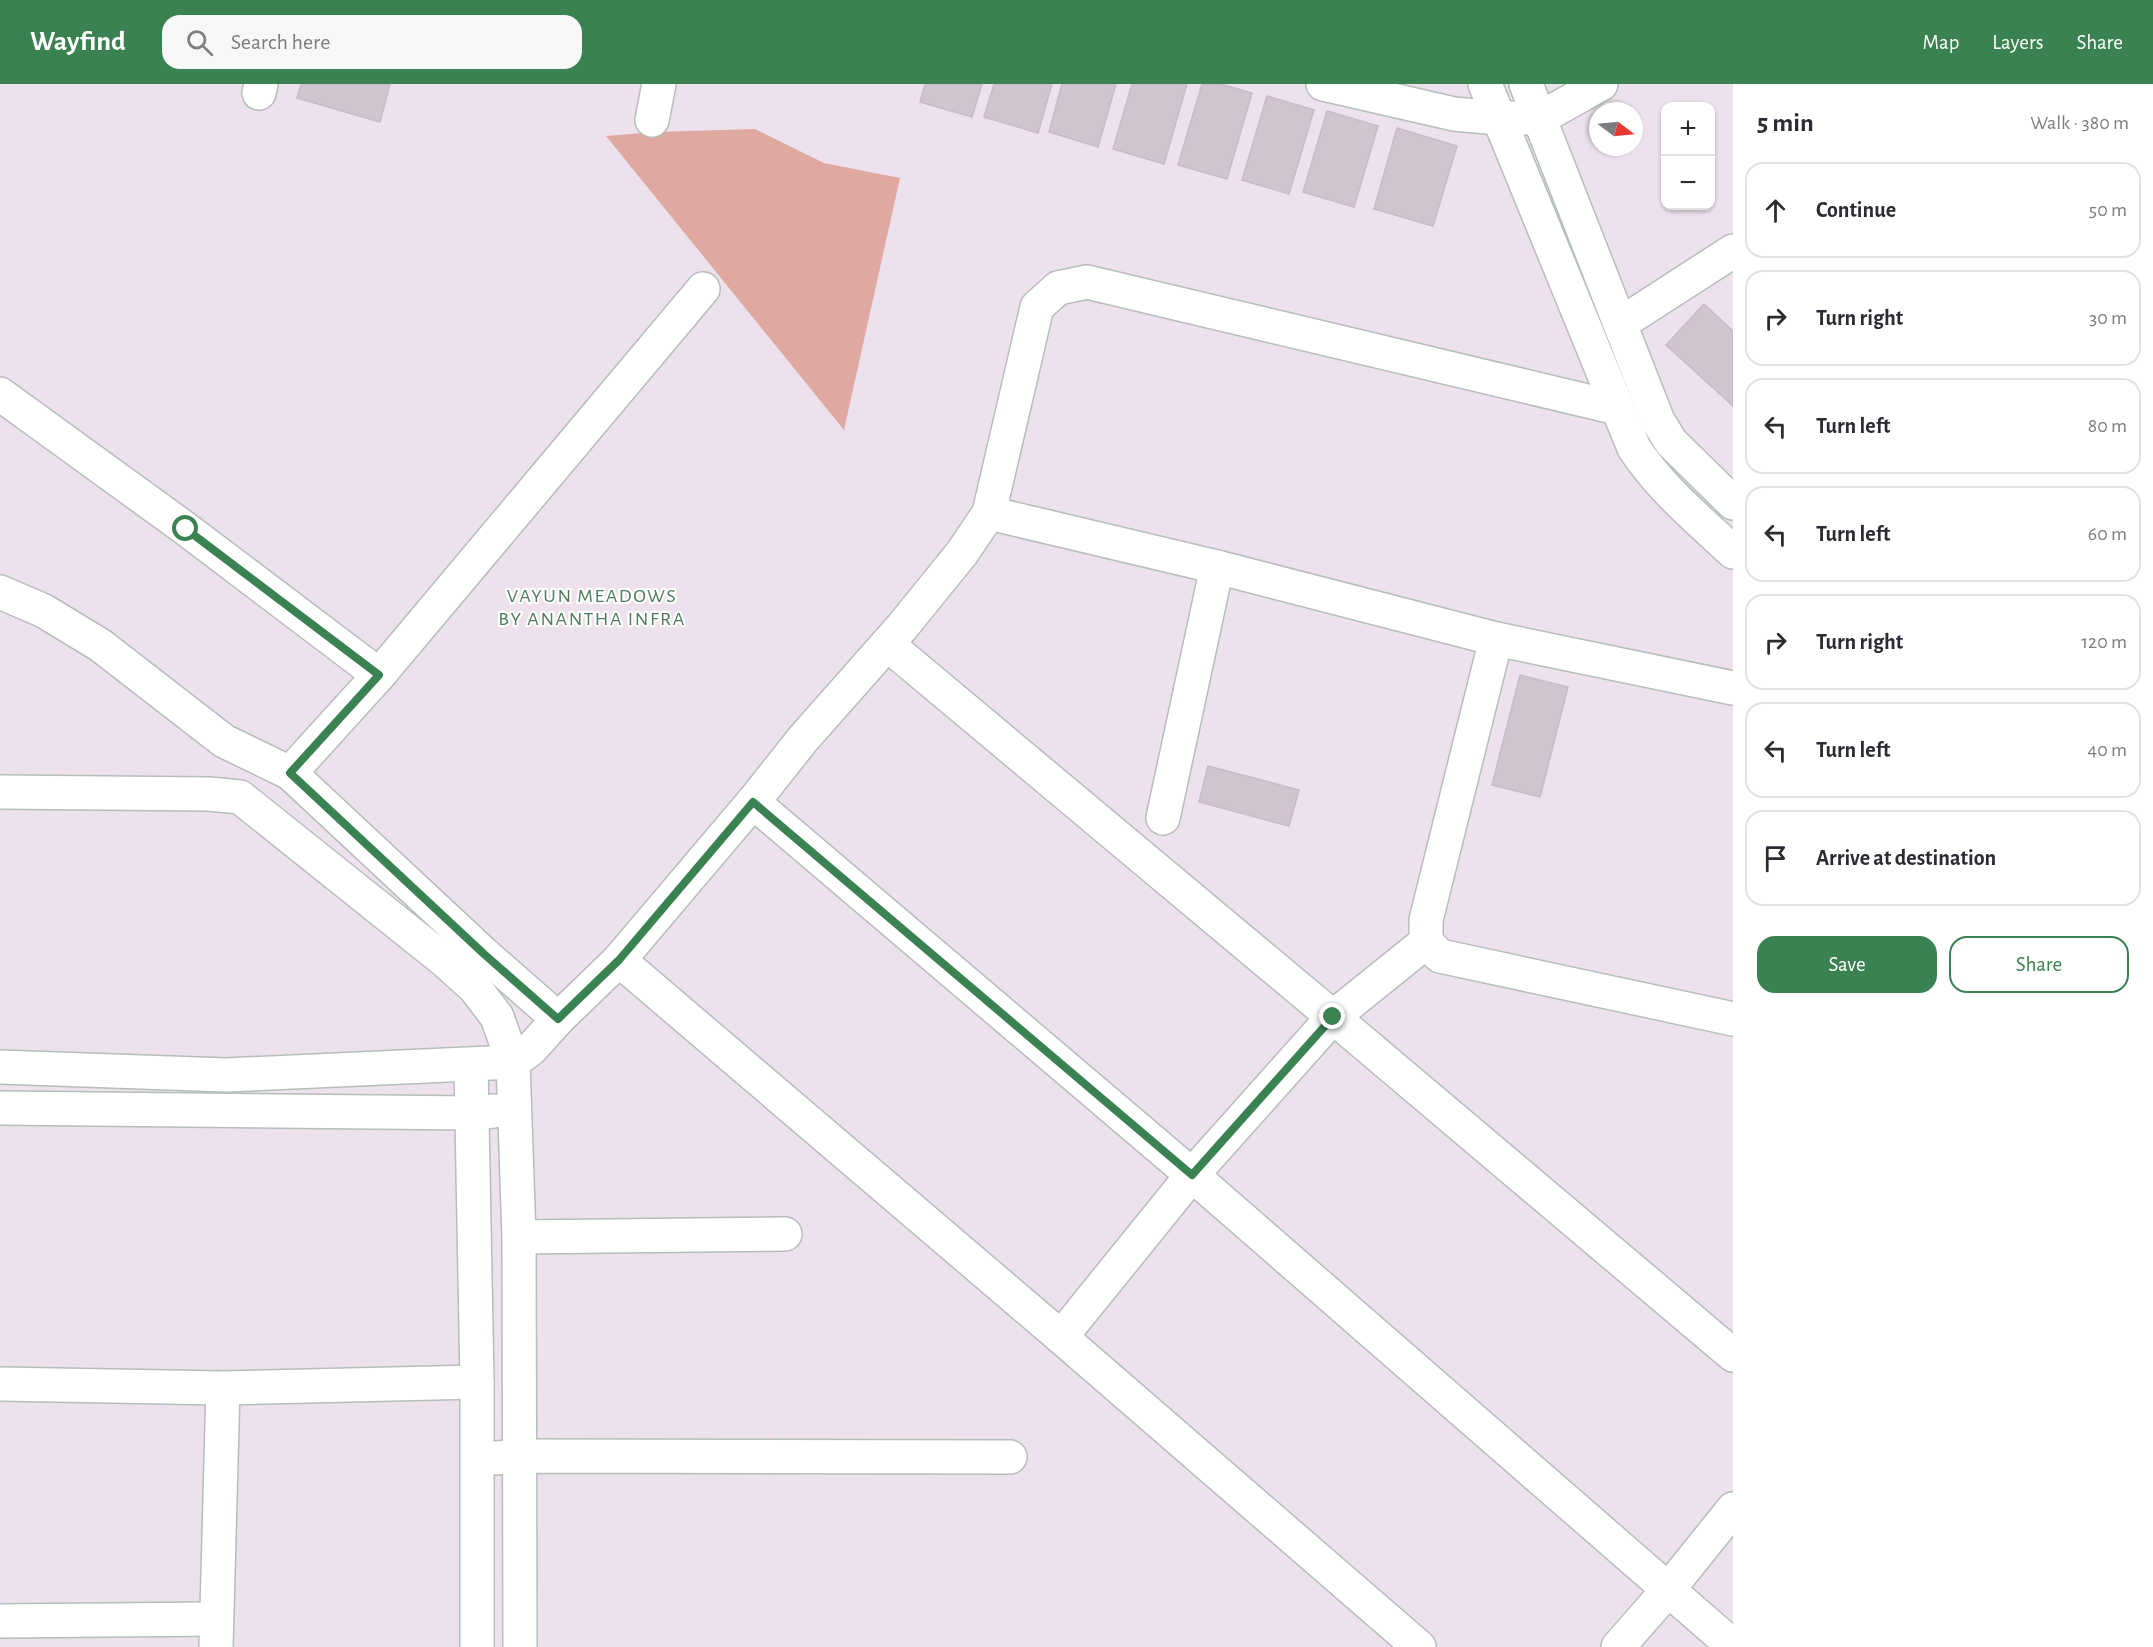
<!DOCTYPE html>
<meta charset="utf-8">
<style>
:root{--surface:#fff;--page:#f7f7f7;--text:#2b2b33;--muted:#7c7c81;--line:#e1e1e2;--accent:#3b8252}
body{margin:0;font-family:"Alegreya Sans",sans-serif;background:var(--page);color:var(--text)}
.controls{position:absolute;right:18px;top:18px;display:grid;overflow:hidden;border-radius:12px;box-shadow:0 2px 4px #0004}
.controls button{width:54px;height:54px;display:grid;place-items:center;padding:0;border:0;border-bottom:2px solid var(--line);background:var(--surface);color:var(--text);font:30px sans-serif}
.compass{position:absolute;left:1589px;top:18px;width:54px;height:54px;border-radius:50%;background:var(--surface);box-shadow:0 2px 4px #0004;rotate:106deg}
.stop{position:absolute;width:18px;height:18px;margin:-14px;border:4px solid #3b8252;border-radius:50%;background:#fff}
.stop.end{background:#3b8252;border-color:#fff;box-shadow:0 2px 6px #0008}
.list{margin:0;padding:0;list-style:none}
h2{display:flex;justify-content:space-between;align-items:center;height:78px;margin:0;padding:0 24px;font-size:26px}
h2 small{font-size:20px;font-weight:400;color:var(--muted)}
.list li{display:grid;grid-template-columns:39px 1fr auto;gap:18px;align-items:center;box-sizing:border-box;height:96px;margin:0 12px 12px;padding:0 12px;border:2px solid var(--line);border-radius:18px}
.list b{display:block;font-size:22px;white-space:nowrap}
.list em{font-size:20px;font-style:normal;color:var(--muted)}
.actions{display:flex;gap:12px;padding:18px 24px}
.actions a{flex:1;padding:14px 0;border:2px solid var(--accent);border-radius:18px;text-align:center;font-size:21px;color:var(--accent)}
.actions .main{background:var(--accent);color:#fff}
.icon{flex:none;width:33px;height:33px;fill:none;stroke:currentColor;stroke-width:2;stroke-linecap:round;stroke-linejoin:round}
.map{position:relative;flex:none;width:1733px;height:1563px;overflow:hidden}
header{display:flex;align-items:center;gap:36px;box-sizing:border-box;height:84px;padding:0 30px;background:var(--accent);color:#fff}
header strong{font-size:28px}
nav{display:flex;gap:33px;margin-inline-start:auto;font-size:21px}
.search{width:420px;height:54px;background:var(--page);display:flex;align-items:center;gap:15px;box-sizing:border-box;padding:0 21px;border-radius:18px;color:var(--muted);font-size:22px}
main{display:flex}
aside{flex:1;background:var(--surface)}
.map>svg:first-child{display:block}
.green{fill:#dfa9a2}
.building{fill:#d0c5cf;stroke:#c9bac7;stroke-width:1.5}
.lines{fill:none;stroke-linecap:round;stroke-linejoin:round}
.street-casing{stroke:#b4bfb7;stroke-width:36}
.secondary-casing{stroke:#b4bfb7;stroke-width:36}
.street{stroke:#fff;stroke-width:33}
.secondary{stroke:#fff;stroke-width:33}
.route{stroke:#3b8252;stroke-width:8}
.labels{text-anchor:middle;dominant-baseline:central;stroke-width:4.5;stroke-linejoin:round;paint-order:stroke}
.neighbourhood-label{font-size:20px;letter-spacing:1.5px;fill:#507b5c;stroke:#fff}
</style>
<header>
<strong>Wayfind</strong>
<div class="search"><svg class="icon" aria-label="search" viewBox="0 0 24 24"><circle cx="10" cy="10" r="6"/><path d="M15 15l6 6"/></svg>Search here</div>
<nav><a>Map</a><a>Layers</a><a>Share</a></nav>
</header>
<main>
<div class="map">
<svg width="1733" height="1563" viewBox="0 0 1733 1563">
<rect width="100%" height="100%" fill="#ede1ed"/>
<polygon class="green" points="755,45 824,79 900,94 844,346 606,52 655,48"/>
<g class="building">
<polygon points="301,0 390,0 380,38 297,14"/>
<polygon points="925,0 982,0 972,33 920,18"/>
<polygon points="994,0 1052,0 1038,49 984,33"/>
<polygon points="1062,0 1116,0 1098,63 1049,48"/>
<polygon points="1132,0 1187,0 1164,80 1113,65"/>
<polygon points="1202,0 1221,0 1252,9 1227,95 1178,81"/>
<polygon points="1267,12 1314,26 1289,110 1242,96"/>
<polygon points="1327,27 1378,42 1354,123 1303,108"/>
<polygon points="1397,44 1457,62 1433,142 1374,125"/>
<polygon points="1704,220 1733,247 1733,322 1666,261"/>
<polygon points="1520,591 1568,603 1540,713 1492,701"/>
<polygon points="1208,682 1299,706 1289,742 1199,718"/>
</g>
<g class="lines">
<g class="street-casing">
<g id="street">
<polyline points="1323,0 1454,30 1498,34 1540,34 1601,0"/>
<polyline points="259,9 261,0"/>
<polyline points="652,36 659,0"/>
<polyline points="1620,240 1733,167"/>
<polyline points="0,310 186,445 379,591"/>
<polyline points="1617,324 1087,198 1058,204 1037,223 989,429 1217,483 1496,555 1733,604"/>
<polyline points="0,508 44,527 100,561 224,657 290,689 484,870 558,935"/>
<polyline points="887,560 1333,933 1733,1271"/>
<polyline points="290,689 379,591 703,205"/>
<polyline points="0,708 209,710 240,713 444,876 475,904 497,933 513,978 519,1153 520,1563"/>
<polyline points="753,718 1192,1091 1733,1562"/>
<polyline points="1163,734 1217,483"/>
<polyline points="1426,858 1440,872 1733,935"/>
<polyline points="619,876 1061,1253 1419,1563"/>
<polyline points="471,981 477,1298 477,1563"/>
<polyline points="0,983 226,991 513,978 531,965 558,935 619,876 753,718 803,655 902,543 962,469 989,429"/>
<polyline points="0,1024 473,1029 494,1027"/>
<polyline points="519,1153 785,1150"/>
<polyline points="1061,1253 1192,1091 1333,933 1426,858 1426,836 1496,555"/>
<polyline points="0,1300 223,1304 477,1298"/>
<polyline points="496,1374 518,1372 1010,1373"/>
<polyline points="0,1537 216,1535"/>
<polyline points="216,1563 223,1304"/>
<polyline points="1618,1563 1668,1506 1733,1425"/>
</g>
</g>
<g class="secondary-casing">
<g id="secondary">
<path d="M1485 0 1634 364C1660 404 1699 436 1733 468"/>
<polyline points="1526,0 1658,337 1671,358 1733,419"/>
</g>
</g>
<use href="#street" class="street"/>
<use href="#secondary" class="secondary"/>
</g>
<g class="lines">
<polyline class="route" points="186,445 379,591 290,689 484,870 558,935 619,876 753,718 1192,1091 1333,933"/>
</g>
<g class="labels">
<g class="neighbourhood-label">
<text x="592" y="512">VAYUN MEADOWS<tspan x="592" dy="23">BY ANANTHA INFRA</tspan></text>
</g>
</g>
</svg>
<div class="controls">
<button>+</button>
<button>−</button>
</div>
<svg class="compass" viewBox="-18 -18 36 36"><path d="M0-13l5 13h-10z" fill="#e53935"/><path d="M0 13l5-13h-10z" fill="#7c7c81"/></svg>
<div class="stop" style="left:186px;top:445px"></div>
<div class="stop end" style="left:1333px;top:933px"></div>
</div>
<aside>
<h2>5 min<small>Walk · 380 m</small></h2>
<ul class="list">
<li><svg class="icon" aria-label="ahead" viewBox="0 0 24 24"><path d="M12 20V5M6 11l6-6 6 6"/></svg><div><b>Continue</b></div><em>50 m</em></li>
<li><svg class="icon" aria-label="right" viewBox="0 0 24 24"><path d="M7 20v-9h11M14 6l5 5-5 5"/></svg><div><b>Turn right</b></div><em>30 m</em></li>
<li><svg class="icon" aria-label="left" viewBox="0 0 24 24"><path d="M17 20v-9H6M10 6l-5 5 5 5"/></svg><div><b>Turn left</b></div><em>80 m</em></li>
<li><svg class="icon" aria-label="left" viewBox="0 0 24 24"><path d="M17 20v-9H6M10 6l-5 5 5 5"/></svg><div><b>Turn left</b></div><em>60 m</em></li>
<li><svg class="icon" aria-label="right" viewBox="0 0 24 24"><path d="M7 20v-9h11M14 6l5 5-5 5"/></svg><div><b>Turn right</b></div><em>120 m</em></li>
<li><svg class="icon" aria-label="left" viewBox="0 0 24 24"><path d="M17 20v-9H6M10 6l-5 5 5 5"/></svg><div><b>Turn left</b></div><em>40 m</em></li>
<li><svg class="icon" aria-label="arrive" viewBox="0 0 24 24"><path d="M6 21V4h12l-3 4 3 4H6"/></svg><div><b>Arrive at destination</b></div></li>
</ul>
<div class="actions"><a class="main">Save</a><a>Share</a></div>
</aside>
</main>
